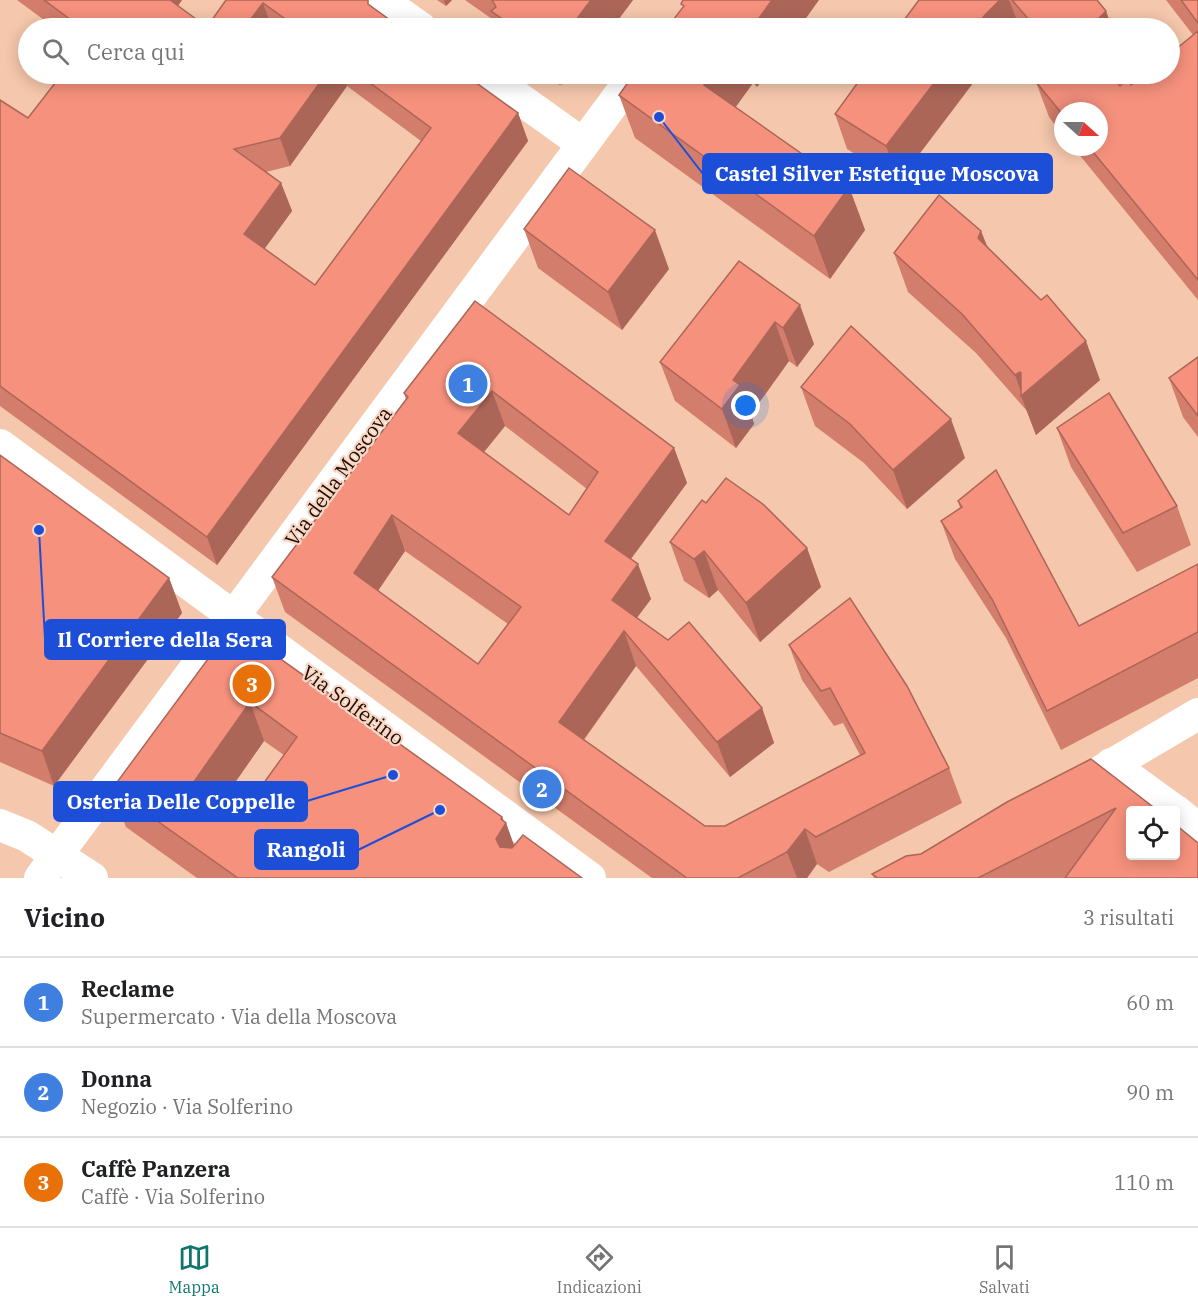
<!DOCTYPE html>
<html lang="it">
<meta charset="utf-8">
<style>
:root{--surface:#fff;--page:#f6f6f6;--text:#202124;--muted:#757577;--line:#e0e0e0;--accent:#0f766e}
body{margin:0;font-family:"IBM Plex Serif",serif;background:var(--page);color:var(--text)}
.controls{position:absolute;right:18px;bottom:18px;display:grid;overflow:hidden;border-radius:6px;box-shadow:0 3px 15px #0003}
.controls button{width:54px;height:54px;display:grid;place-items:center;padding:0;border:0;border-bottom:2px solid var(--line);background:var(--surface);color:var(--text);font:30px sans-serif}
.compass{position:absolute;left:1054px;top:102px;width:54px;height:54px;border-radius:50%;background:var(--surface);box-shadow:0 3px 15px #0003;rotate:111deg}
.you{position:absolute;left:746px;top:406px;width:21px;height:21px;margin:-15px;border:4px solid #fff;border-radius:50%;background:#1a73e8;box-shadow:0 0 0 9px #1a73e833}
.badge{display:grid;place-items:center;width:39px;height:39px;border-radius:50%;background:var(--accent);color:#fff;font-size:20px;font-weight:700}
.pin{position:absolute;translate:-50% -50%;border:3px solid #fff;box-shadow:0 2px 6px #0006}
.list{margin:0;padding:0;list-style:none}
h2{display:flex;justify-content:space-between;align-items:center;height:78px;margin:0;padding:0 24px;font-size:26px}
h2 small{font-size:20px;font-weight:400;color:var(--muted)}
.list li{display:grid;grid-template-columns:39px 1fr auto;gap:18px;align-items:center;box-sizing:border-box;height:90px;padding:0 24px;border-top:2px solid var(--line)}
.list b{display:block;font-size:22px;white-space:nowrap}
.list p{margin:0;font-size:20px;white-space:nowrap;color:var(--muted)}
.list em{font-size:20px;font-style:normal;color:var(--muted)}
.icon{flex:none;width:33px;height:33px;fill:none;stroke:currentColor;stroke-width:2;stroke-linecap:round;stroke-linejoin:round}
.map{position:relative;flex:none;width:1198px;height:878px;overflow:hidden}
.search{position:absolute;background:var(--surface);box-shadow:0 3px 15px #0003;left:18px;right:18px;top:18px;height:66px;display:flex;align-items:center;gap:15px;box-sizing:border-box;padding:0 21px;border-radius:33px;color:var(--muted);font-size:22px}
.sheet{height:348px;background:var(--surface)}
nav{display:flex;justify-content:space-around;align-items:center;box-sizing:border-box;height:84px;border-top:2px solid var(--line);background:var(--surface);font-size:16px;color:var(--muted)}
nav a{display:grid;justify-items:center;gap:3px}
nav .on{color:var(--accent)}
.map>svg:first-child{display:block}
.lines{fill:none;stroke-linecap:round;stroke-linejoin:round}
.street{stroke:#fff;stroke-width:32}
.wall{fill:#d37d6c;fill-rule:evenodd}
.shaded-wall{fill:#ac6658}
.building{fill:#f5917d;stroke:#ac6658;stroke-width:1.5;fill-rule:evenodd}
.labels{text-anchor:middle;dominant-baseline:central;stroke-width:4.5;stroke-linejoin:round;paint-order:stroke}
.street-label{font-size:20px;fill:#260c00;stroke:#f7d8c6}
.leader{fill:none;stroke:#1d4ed8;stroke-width:2}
.callout-dot{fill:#1d4ed8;stroke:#f7d8c6;stroke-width:2}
.callout{fill:#1d4ed8;stroke:#1d4ed8;stroke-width:2}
.callout-label{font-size:21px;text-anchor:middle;font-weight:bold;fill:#fff}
</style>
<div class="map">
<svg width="1198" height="878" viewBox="0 0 1198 878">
<rect width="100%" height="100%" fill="#f5c7ac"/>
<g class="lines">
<g class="street">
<polyline points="381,0 421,28"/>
<polyline points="485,74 583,144"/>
<polyline points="0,445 590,878"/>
<polyline points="1111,764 1174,810"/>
<polyline points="1067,791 1198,714"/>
<polyline points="1176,811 1198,829"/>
<polyline points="0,825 27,836 92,878"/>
<polyline points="40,878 635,74"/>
</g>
</g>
<g class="wall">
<polygon points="17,0 182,0 178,6 207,27 226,0 370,6 401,28 55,28"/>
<polygon points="437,0 452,0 446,6"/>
<polygon points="465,0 633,0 612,28 498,28 495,21"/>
<polygon points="919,0 1097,0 1106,11 1112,28 898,28"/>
<polygon points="1166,0 1198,0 1198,300 1073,147 1099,147 1063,111 1063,135 1049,117 1036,82 1120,86 1132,85 1193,35"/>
<path d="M277 74H464L518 113 528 141 217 565 0 406V100L28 118 274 77ZM347 86 421 141 315 285 264 249 292 211 281 183 266 172 290 166Z"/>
<polygon points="538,74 580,74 576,80 560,85 544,78"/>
<polygon points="634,74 766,74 757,87 753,83 735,107 849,187 865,230 830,279 635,138 619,95"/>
<polygon points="864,74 899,181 847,149 835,114"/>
<polygon points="524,229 669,269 622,330 538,268"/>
<polygon points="981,231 987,246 1100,380 1036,435 1027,411 976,353 908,292 894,253"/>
<polygon points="739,261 814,344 797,367 789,361 751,414 754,424 736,448 675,401 660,362"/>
<path d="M475 301 674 448 687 483 631 559 651 599 637 618 762 708 774 743 730 777 636 666 584 740 705 826H725L860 755 843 723 834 726 802 680 789 645 949 768 962 803 829 872 817 864 807 878H652L285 612 272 577 406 400 404 393ZM505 426 587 489 569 515 484 452ZM405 551 508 624 478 664 378 591Z"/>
<polygon points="1198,357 1198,437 1183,417 1169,378"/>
<polygon points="801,387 965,458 907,509 864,463 815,426"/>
<polygon points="1057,428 1177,506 1191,545 1137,572 1071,467"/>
<polygon points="0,455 169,578 182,613 54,786 0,762"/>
<polygon points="958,501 1079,626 1198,564 1198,678 1061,750 1006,638 955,559 941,521 960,508"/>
<polygon points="706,503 807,548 821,587 760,642 718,590 709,598 684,581 670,542"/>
<path d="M233 625 502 817 504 822 506 823 514 846 582 878H197L126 827 112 789ZM264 741 284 755 240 816 221 803Z"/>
<polygon points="1091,759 1198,878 874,878 872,874 921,854"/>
</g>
<g class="shaded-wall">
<polygon points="161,0 182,0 168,19"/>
<polygon points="444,0 452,0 446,6"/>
<polygon points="591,0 633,0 612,28 570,28"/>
<polygon points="772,0 819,0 799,28 752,28"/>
<polygon points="1000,0 1009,0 1020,28 975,28 985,15"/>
<polygon points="263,3 272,28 244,28"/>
<polygon points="1106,11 1112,28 1089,28"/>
<polygon points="326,74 342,74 347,86 290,166 280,138"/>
<polygon points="573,74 580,74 576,80"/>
<polygon points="712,74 749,74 753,83 720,129 704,85"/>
<polygon points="752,74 766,74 757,87"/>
<polygon points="941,74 980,74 899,181 886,146"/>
<polygon points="518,113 528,141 217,565 207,537"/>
<polygon points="281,183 292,211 255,262 244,234"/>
<polygon points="849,187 865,230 830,279 814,236"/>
<polygon points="655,230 669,269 622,330 608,292"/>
<polygon points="981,231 996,270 978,238"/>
<polygon points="800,305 814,344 797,367 783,328"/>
<polygon points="775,322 789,361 751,414 754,424 736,448 722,409 733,380"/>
<polygon points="1086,341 1100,380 1036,435 1021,396 1022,395 1015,375 1020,372"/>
<polygon points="492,391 505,426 471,468 458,433"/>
<polygon points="951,419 965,458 907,509 893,470"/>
<polygon points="674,448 687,483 618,576 605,541"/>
<polygon points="392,515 405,551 366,608 354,573"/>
<polygon points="807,548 821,587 760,642 746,603"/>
<polygon points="704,551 718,590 709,598 694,559"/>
<polygon points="638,564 651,599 625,633 624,631 636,666 571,757 559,722 612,600"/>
<polygon points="169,578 182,613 54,786 42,751"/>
<polygon points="250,702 264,741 207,822 193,783"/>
<polygon points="762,708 774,743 730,777 717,742"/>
<polygon points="502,817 505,824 506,823 520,862 511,878 496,839 501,819"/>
<polygon points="805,829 817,864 807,878 797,878 787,852"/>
</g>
<g class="building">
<polygon points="44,0 170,0 207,27 226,0 368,0 368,4 401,28 298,28 263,3 244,28 82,28"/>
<polygon points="492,0 591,0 570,28 515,28 491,11 496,7"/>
<polygon points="683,0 772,0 752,28 667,28 684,6 681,4"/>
<polygon points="919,0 1000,0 985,15 975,28 898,28"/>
<polygon points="1012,0 1097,0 1106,11 1089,28 1036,28"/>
<polygon points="1181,0 1198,0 1198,23"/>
<polygon points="1198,31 1198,280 1089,147 1099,147 1099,111 1063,111 1063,115 1036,82 1045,74 1109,74 1120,86 1129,77 1131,85 1145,74 1170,74 1170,54"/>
<polygon points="62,74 270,74 274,77 277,74 326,74 280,138 234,149 281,183 244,234 315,285 431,128 358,74 464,74 518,113 207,537 0,386 0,100 28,118"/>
<polygon points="634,74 712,74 704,85 849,187 814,236 619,95"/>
<polygon points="864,74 941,74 886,146 835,114"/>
<polygon points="569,168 655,230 608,292 524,229"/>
<polygon points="939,195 981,231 978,238 1041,300 1047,295 1086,341 1021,396 1021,373 1020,372 1015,375 962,314 894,253"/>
<polygon points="739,261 800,305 783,328 775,322 733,380 740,385 722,409 660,362"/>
<path d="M475 301 674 448 605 541 638 564 612 600 668 640 689 622 762 708 717 742 624 631 559 722 705 826H725L865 753 830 688 821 691 789 645 850 598 907 686 949 768 816 837 805 829 787 852 738 878H687L272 577 408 397 404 393ZM492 391 598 472 569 515 458 433ZM392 515 521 607 478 664 354 573Z"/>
<polygon points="851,326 951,419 893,470 850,424 801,387"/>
<polygon points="1198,357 1198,416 1169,378"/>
<polygon points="1109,393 1177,506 1123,533 1057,428"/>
<polygon points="0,455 169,578 42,751 0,733"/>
<polygon points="996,470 1079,626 1198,564 1198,632 1047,711 992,599 941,521 962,507 958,501"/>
<polygon points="726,478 764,505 807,548 746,603 704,551 694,559 670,542 702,500 706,503"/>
<path d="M233 625 502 817 501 819 506 823 496 839 500 847 512 848 523 835 582 878H238L112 789ZM250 702 297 737 240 816 193 783Z"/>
<polygon points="1091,759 1157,810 1131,810 1131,855 1176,855 1176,825 1198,843 1198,878 1065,878 1116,808 978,878 878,878 872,874 906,856 921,854 1007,802"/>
</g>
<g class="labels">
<g class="street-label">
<text transform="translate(338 476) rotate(-54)">Via della Moscova</text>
<text transform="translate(353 705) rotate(36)">Via Solferino</text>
</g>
</g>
<path class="leader" d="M659 117L703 174M39 530L45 639M393 775L307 801M440 810L358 850"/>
<g class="callout-dot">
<circle cx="659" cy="117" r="6"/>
<circle cx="39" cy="530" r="6"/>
<circle cx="393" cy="775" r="6"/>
<circle cx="440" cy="810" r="6"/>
</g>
<g class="callout">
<rect x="703" y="154" width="349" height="39" rx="6"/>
<rect x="45" y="620" width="240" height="39" rx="6"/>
<rect x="54" y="782" width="253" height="39" rx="6"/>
<rect x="255" y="830" width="103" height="39" rx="6"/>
</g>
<g class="callout-label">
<text x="877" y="181">Castel Silver Estetique Moscova</text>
<text x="165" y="647">Il Corriere della Sera</text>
<text x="181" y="809">Osteria Delle Coppelle</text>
<text x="306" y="857">Rangoli</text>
</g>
</svg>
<div class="controls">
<button><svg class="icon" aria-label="locate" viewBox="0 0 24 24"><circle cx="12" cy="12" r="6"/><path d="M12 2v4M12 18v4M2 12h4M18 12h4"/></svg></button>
</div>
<svg class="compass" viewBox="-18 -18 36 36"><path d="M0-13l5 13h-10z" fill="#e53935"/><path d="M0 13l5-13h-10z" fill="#757577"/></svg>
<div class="you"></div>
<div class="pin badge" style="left:468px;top:384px;background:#3f7fe0">1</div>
<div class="pin badge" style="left:542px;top:789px;background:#3f7fe0">2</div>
<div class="pin badge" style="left:252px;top:684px;background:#e8710a">3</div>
<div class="search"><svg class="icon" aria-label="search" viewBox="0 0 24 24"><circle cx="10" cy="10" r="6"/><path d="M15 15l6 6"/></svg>Cerca qui</div>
</div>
<section class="sheet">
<h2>Vicino<small>3 risultati</small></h2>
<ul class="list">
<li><span class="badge" style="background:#3f7fe0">1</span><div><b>Reclame</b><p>Supermercato · Via della Moscova</p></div><em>60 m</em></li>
<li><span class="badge" style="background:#3f7fe0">2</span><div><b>Donna</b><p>Negozio · Via Solferino</p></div><em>90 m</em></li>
<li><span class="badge" style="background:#e8710a">3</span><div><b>Caffè Panzera</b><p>Caffè · Via Solferino</p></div><em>110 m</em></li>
</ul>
</section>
<nav>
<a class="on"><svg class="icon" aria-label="map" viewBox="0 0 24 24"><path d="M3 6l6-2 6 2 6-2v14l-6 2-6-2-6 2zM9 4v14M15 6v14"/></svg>Mappa</a>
<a><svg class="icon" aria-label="directions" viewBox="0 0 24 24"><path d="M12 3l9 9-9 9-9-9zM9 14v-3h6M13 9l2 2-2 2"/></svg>Indicazioni</a>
<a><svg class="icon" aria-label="saved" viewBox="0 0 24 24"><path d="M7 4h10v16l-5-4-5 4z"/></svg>Salvati</a>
</nav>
